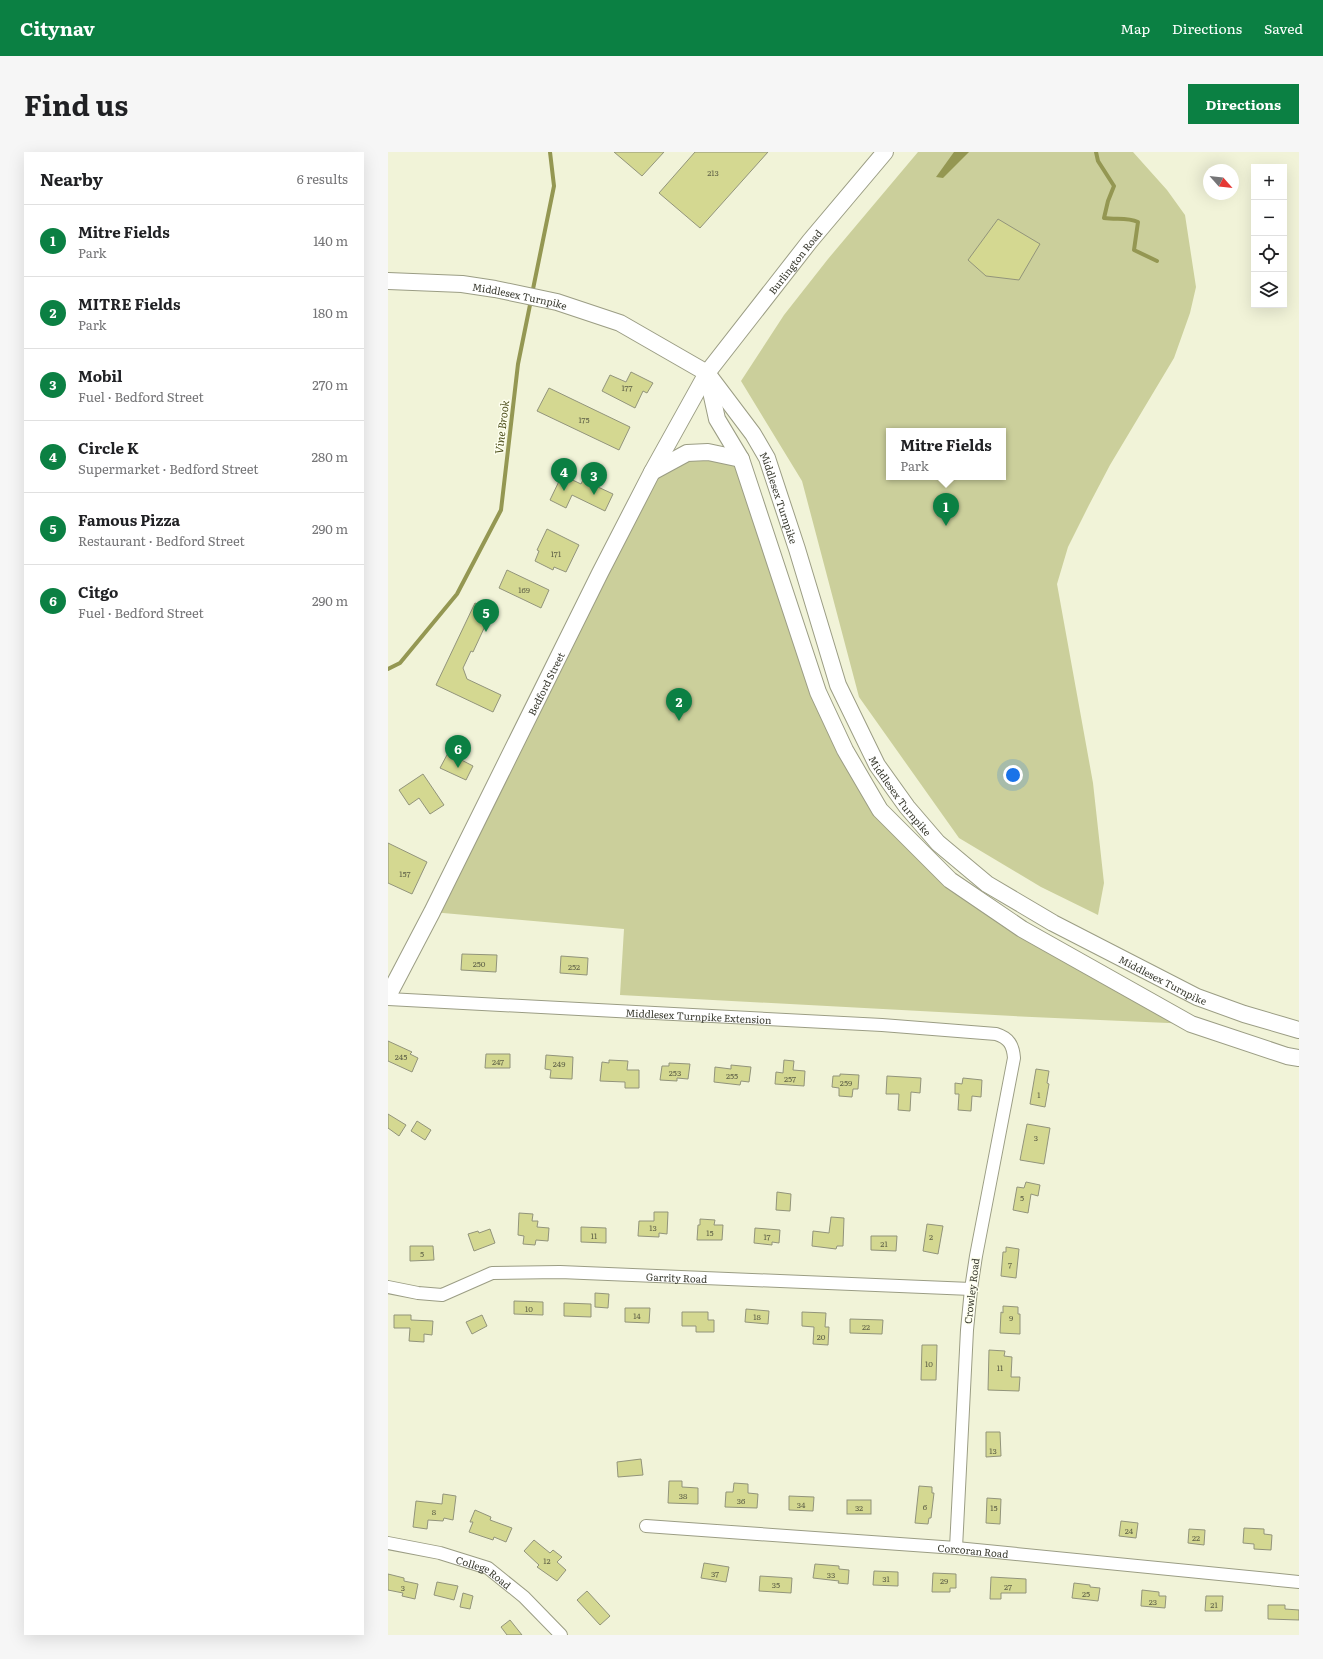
<!DOCTYPE html>
<meta charset="utf-8">
<style>
:root{--surface:#fff;--page:#f6f6f6;--text:#202124;--muted:#757577;--line:#e0e0e0;--accent:#0b8043}
body{margin:0;font-family:Literata,serif;background:var(--page);color:var(--text)}
.controls{position:absolute;right:12px;top:12px;display:grid;overflow:hidden;border-radius:0px;box-shadow:0 4px 16px #0002}
.controls button{width:36px;height:36px;display:grid;place-items:center;padding:0;border:0;border-bottom:1px solid var(--line);background:var(--surface);color:var(--text);font:20px sans-serif}
.compass{position:absolute;left:815px;top:12px;width:36px;height:36px;border-radius:50%;background:var(--surface);box-shadow:0 4px 16px #0002;rotate:117deg}
.you{position:absolute;left:625px;top:623px;width:14px;height:14px;margin:-10px;border:3px solid #fff;border-radius:50%;background:#1a73e8;box-shadow:0 0 0 6px #1a73e833}
.badge{display:grid;place-items:center;width:26px;height:26px;border-radius:50%;background:var(--accent);color:#fff;font-size:13px;font-weight:700}
.pin{position:absolute;translate:-50% -33px;filter:drop-shadow(0 1px 2px #0008)}
.pin::after{content:'';position:absolute;top:21px;width:14px;height:12px;background:inherit;clip-path:polygon(0 0,100% 0,50% 100%)}
.popup{position:absolute;left:498px;top:276px;width:120px;height:52px;box-sizing:border-box;display:grid;place-content:center;border-radius:0px;background:var(--surface);filter:drop-shadow(0 1px 3px #0005);font-size:13px;white-space:nowrap;color:var(--muted)}
.popup b{font-size:15px;color:var(--text)}
.popup::after{content:'';position:absolute;left:50%;top:100%;margin-left:-8px;border:8px solid transparent;border-top-color:var(--surface)}
.list{margin:0;padding:0;list-style:none}
h2{display:flex;justify-content:space-between;align-items:center;height:52px;margin:0;padding:0 16px;font-size:17px}
h2 small{font-size:13px;font-weight:400;color:var(--muted)}
.list li{display:grid;grid-template-columns:26px 1fr auto;gap:12px;align-items:center;box-sizing:border-box;height:72px;padding:0 16px;border-top:1px solid var(--line)}
.list b{display:block;font-size:15px;white-space:nowrap}
.list p{margin:0;font-size:13px;white-space:nowrap;color:var(--muted)}
.list em{font-size:13px;font-style:normal;color:var(--muted)}
.icon{flex:none;width:22px;height:22px;fill:none;stroke:currentColor;stroke-width:2;stroke-linecap:round;stroke-linejoin:round}
.map{position:relative;flex:none;width:911px;height:1483px;overflow:hidden;border-radius:0px}
header{display:flex;align-items:center;gap:24px;box-sizing:border-box;height:56px;padding:0 20px;background:var(--accent);color:#fff}
header strong{font-size:19px}
nav{display:flex;gap:22px;margin-inline-start:auto;font-size:14px}
.intro{display:flex;align-items:center;justify-content:space-between;box-sizing:border-box;height:96px;padding:0 24px}
h1{margin:0;font-size:28px}
.button{padding:10px 18px;border-radius:0px;background:var(--accent);color:#fff;font-size:14px;font-weight:700}
main{display:flex;gap:24px;padding:0 24px}
aside{flex:1;background:var(--surface);border-radius:0px;box-shadow:0 4px 16px #0002}
.map>svg:first-child{display:block}
.green{fill:#cbcf9b;fill-rule:evenodd}
.water{fill:#949752}
.lines{fill:none;stroke-linecap:round;stroke-linejoin:round}
.stream{stroke:#949752;stroke-width:4}
.building{fill:#d4d891;stroke:#92947b}
.minor-casing{stroke:#9b9d84;stroke-width:14}
.major-casing{stroke:#9b9d84;stroke-width:18}
.minor{stroke:#fff;stroke-width:12}
.major{stroke:#fff;stroke-width:16}
.labels{text-anchor:middle;dominant-baseline:central;stroke-width:3;stroke-linejoin:round;paint-order:stroke}
.number-label{font-size:8px;fill:#616349}
.street-label{font-size:10px;fill:#3b3c31;stroke:#feffef}
.water-label{font-size:11px;font-style:italic;fill:#4f511d;stroke:#feffef}
</style>
<header>
<strong>Citynav</strong>
<nav><a>Map</a><a>Directions</a><a>Saved</a></nav>
</header>
<div class="intro"><h1>Find us</h1><a class="button">Directions</a></div>
<main>
<aside>
<h2>Nearby<small>6 results</small></h2>
<ul class="list">
<li><span class="badge">1</span><div><b>Mitre Fields</b><p>Park</p></div><em>140 m</em></li>
<li><span class="badge">2</span><div><b>MITRE Fields</b><p>Park</p></div><em>180 m</em></li>
<li><span class="badge">3</span><div><b>Mobil</b><p>Fuel · Bedford Street</p></div><em>270 m</em></li>
<li><span class="badge">4</span><div><b>Circle K</b><p>Supermarket · Bedford Street</p></div><em>280 m</em></li>
<li><span class="badge">5</span><div><b>Famous Pizza</b><p>Restaurant · Bedford Street</p></div><em>290 m</em></li>
<li><span class="badge">6</span><div><b>Citgo</b><p>Fuel · Bedford Street</p></div><em>290 m</em></li>
</ul>
</aside>
<div class="map">
<svg width="911" height="1483" viewBox="0 0 911 1483">
<rect width="100%" height="100%" fill="#f1f3d8"/>
<g class="green">
<path d="M530 0H745L779 38 797 63 808 135 802 161 786 206 722 313 701 353 680 395 669 432 705 631 716 731 710 763 653 735 571 686 471 545 414 329 353 229 396 163 440 107ZM501 279H615V325H501Z"/>
<polygon points="299,301 353,307 430,540 492,658 562,728 803,872 644,865 232,843 236,777 44,760 264,320"/>
</g>
<polygon class="water" points="566,0 581,0 555,26 548,25"/>
<g class="lines">
<g class="stream">
<path d="M708 0 710 9 726 34 720 49 716 66C728 68 739 65 750 70L746 98 769 109"/>
<polyline points="144,142 166,34 162,0"/>
<polyline points="0,517 12,511 69,442 113,358 130,212 143,148"/>
</g>
</g>
<g class="building">
<polygon points="226,0 276,0 254,24"/>
<polygon points="307,0 380,0 312,76 271,41"/>
<polygon points="610,67 652,92 631,128 598,124 580,108"/>
<polygon points="243,220 265,231 259,241 255,239 247,256 214,239 222,223 238,230"/>
<polygon points="161,236 242,275 231,298 149,259"/>
<polygon points="174,323 193,332 195,328 225,342 217,359 184,343 178,356 162,348"/>
<polygon points="159,377 191,393 178,420 166,415 165,418 147,409 151,399 149,398"/>
<polygon points="119,418 161,438 153,456 111,436"/>
<polygon points="87,451 104,459 85,500 83,499 75,516 79,527 113,543 105,560 48,533"/>
<polygon points="60,601 85,614 78,628 52,616"/>
<polygon points="35,622 56,653 42,662 31,646 21,653 11,638"/>
<polygon points="0,691 39,710 24,742 0,731"/>
<polygon points="74,802 109,803 108,820 73,818"/>
<polygon points="173,804 200,806 199,823 172,821"/>
<polygon points="0,889 24,900 22,902 30,906 24,920 0,909"/>
<polygon points="98,902 122,902 122,916 97,916"/>
<polygon points="158,903 185,905 184,927 162,926 163,918 157,917"/>
<polygon points="221,908 240,909 239,918 251,918 251,936 237,936 237,930 212,929 214,910 221,911"/>
<polygon points="396,908 406,909 405,918 417,919 416,934 387,932 388,920 395,921"/>
<polygon points="281,911 302,912 300,927 289,926 289,929 272,928 274,914 281,914"/>
<polygon points="343,913 363,915 361,930 353,929 352,933 326,930 327,915 343,917"/>
<polygon points="648,917 661,919 659,931 661,932 657,955 642,952"/>
<polygon points="452,922 471,923 470,937 465,937 464,945 451,944 451,936 444,935 445,924 452,924"/>
<polygon points="499,924 533,926 532,941 523,940 522,959 510,958 511,942 498,942"/>
<polygon points="575,926 594,928 593,945 584,944 583,959 570,958 571,942 567,942 567,931 574,932"/>
<polygon points="0,962 18,973 11,984 0,976"/>
<polygon points="29,969 43,978 37,988 23,979"/>
<polygon points="639,972 662,976 656,1012 632,1008"/>
<polygon points="638,1030 652,1033 650,1044 643,1042 640,1061 625,1058 629,1035 636,1036"/>
<polygon points="389,1040 403,1042 402,1059 388,1058"/>
<polygon points="266,1060 280,1060 279,1082 271,1081 271,1085 250,1084 251,1069 266,1069"/>
<polygon points="131,1061 145,1062 144,1069 150,1069 149,1075 161,1076 160,1089 148,1088 147,1093 135,1092 136,1084 130,1083"/>
<polygon points="443,1065 456,1066 455,1094 449,1094 448,1097 424,1094 425,1079 441,1081"/>
<polygon points="312,1067 327,1068 326,1073 335,1073 334,1088 309,1088 310,1073 312,1073"/>
<polygon points="539,1072 555,1074 550,1102 535,1099"/>
<polygon points="193,1075 218,1076 218,1091 193,1090"/>
<polygon points="367,1076 392,1078 391,1091 384,1090 384,1093 366,1091"/>
<polygon points="102,1077 107,1091 86,1099 80,1082 90,1079 91,1081"/>
<polygon points="483,1084 509,1084 508,1099 483,1098"/>
<polygon points="22,1094 45,1094 46,1108 22,1109"/>
<polygon points="618,1095 631,1097 628,1126 613,1124 615,1100 618,1100"/>
<polygon points="207,1141 221,1142 220,1156 207,1155"/>
<polygon points="126,1149 155,1150 155,1163 126,1162"/>
<polygon points="176,1151 203,1152 203,1165 176,1164"/>
<polygon points="615,1154 630,1155 630,1162 632,1162 632,1182 612,1181 613,1160 615,1161"/>
<polygon points="237,1156 262,1156 261,1171 237,1170"/>
<polygon points="358,1157 381,1159 380,1172 357,1170"/>
<polygon points="294,1160 320,1160 320,1168 326,1168 326,1180 308,1180 308,1174 294,1174"/>
<polygon points="414,1160 438,1161 437,1175 441,1175 440,1193 425,1192 426,1175 414,1174"/>
<polygon points="6,1163 23,1163 23,1168 45,1169 44,1183 36,1182 36,1190 21,1189 22,1176 6,1176"/>
<polygon points="94,1163 99,1174 84,1182 78,1170"/>
<polygon points="462,1167 495,1168 494,1182 462,1181"/>
<polygon points="534,1193 549,1193 548,1228 533,1228"/>
<polygon points="601,1198 617,1199 616,1204 624,1205 623,1225 632,1225 631,1239 600,1238"/>
<polygon points="598,1280 612,1280 613,1304 598,1305"/>
<polygon points="253,1307 255,1323 230,1325 229,1310"/>
<polygon points="281,1329 294,1329 294,1335 310,1336 310,1352 280,1351"/>
<polygon points="346,1331 360,1332 360,1341 370,1342 369,1356 337,1355 338,1340 345,1340"/>
<polygon points="531,1334 544,1335 544,1341 546,1341 543,1366 541,1366 540,1372 527,1371"/>
<polygon points="55,1342 68,1344 65,1368 56,1366 55,1369 40,1368 39,1377 25,1375 28,1349 54,1352"/>
<polygon points="401,1344 426,1345 425,1359 401,1358"/>
<polygon points="599,1346 613,1347 612,1372 598,1371"/>
<rect x="459" y="1348" width="24" height="14"/>
<polygon points="87,1358 103,1365 102,1368 124,1376 118,1390 106,1385 105,1388 81,1380 85,1370 82,1370"/>
<polygon points="733,1369 750,1371 748,1386 731,1384"/>
<polygon points="856,1376 876,1377 876,1382 884,1383 883,1398 866,1397 866,1392 855,1391"/>
<polygon points="801,1377 817,1378 816,1393 800,1391"/>
<polygon points="146,1388 162,1401 165,1398 174,1405 169,1410 178,1418 169,1429 149,1415 151,1413 136,1399"/>
<polygon points="316,1411 341,1415 338,1430 313,1426"/>
<polygon points="427,1412 451,1414 451,1417 461,1418 460,1432 450,1431 451,1429 425,1426"/>
<polygon points="486,1419 510,1420 510,1434 485,1433"/>
<polygon points="545,1421 568,1422 568,1436 562,1436 562,1440 544,1440"/>
<polygon points="0,1422 16,1426 16,1429 30,1432 27,1447 14,1444 15,1441 0,1438"/>
<polygon points="372,1424 404,1426 403,1441 371,1439"/>
<polygon points="603,1425 638,1427 638,1441 613,1441 613,1447 602,1447"/>
<polygon points="49,1430 70,1434 66,1448 46,1443"/>
<polygon points="686,1431 702,1433 702,1435 712,1436 710,1449 684,1446"/>
<polygon points="754,1438 771,1440 771,1444 778,1444 777,1456 753,1454"/>
<polygon points="199,1439 222,1464 212,1473 189,1448"/>
<polygon points="75,1441 85,1444 82,1457 72,1455"/>
<polygon points="818,1444 835,1444 834,1459 817,1459"/>
<polygon points="880,1453 897,1453 897,1457 911,1458 911,1468 880,1467"/>
<polygon points="122,1468 134,1483 119,1483 113,1475"/>
</g>
<g class="lines">
<g class="minor-casing">
<g id="minor">
<path id="s1" d="M0 847 494 873 608 882C621 886 625 893 626 906L588 1104 583 1137 579 1178 568 1396"/>
<path id="s2" d="M0 1135 30 1141 54 1143 104 1121 172 1120 583 1137"/>
<path id="s3" d="M258 1374 568 1396 911 1430"/>
<path id="s4" d="M0 1391 52 1401 100 1416 136 1445 173 1483"/>
</g>
</g>
<g class="major-casing">
<g id="major">
<path id="s5" d="M0 129 74 132 107 137 169 150 232 171 319 221 365 282 379 306 409 397 450 533 489 613 519 655 550 691 599 732 665 771 809 845 856 862 911 878"/>
<polyline points="320,226 329,267 353,307 430,540 457,598 492,658 562,728 634,777 803,872 899,904 911,906"/>
<polyline points="264,320 299,301 320,300 353,307"/>
<path id="s6" d="M0 844 44 760 212 421 264 320 319 221 422 89 497 0"/>
</g>
</g>
<use href="#minor" class="minor"/>
<use href="#major" class="major"/>
</g>
<g class="labels">
<g class="number-label">
<text x="325" y="20">213</text>
<text x="239" y="235">177</text>
<text x="196" y="267">175</text>
<text x="168" y="401">171</text>
<text x="136" y="437">169</text>
<text x="17" y="721">157</text>
<text x="91" y="811">250</text>
<text x="186" y="814">252</text>
<text x="13" y="904">245</text>
<text x="110" y="909">247</text>
<text x="171" y="911">249</text>
<text x="287" y="920">253</text>
<text x="344" y="923">255</text>
<text x="402" y="926">257</text>
<text x="458" y="930">259</text>
<text x="651" y="942">1</text>
<text x="648" y="985">3</text>
<text x="634" y="1045">5</text>
<text x="265" y="1075">13</text>
<text x="322" y="1080">15</text>
<text x="206" y="1083">11</text>
<text x="379" y="1084">17</text>
<text x="543" y="1084">2</text>
<text x="496" y="1091">21</text>
<text x="34" y="1101">5</text>
<text x="622" y="1112">7</text>
<text x="141" y="1156">10</text>
<text x="249" y="1163">14</text>
<text x="369" y="1164">18</text>
<text x="623" y="1165">9</text>
<text x="478" y="1174">22</text>
<text x="433" y="1184">20</text>
<text x="541" y="1211">10</text>
<text x="612" y="1215">11</text>
<text x="605" y="1298">13</text>
<text x="295" y="1343">38</text>
<text x="353" y="1348">36</text>
<text x="413" y="1352">34</text>
<text x="537" y="1354">6</text>
<text x="471" y="1355">32</text>
<text x="606" y="1355">15</text>
<text x="46" y="1359">8</text>
<text x="741" y="1378">24</text>
<text x="808" y="1385">22</text>
<text x="159" y="1408">12</text>
<text x="327" y="1421">37</text>
<text x="443" y="1422">33</text>
<text x="498" y="1426">31</text>
<text x="556" y="1428">29</text>
<text x="388" y="1432">35</text>
<text x="620" y="1434">27</text>
<text x="15" y="1435">3</text>
<text x="698" y="1441">25</text>
<text x="765" y="1449">23</text>
<text x="826" y="1452">21</text>
</g>
<g class="street-label">
<text stroke="none"><textPath href="#s6" startOffset="842">Burlington Road</textPath></text>
<text stroke="none"><textPath href="#s5" startOffset="133">Middlesex Turnpike</textPath></text>
<text stroke="none"><textPath href="#s5" startOffset="483">Middlesex Turnpike</textPath></text>
<text stroke="none"><textPath href="#s6" startOffset="350">Bedford Street</textPath></text>
<text stroke="none"><textPath href="#s5" startOffset="807">Middlesex Turnpike</textPath></text>
<text stroke="none"><textPath href="#s5" startOffset="1132">Middlesex Turnpike</textPath></text>
<text stroke="none"><textPath href="#s1" startOffset="311">Middlesex Turnpike Extension</textPath></text>
<text stroke="none"><textPath href="#s2" startOffset="294">Garrity Road</textPath></text>
<text transform="translate(583 1139) rotate(-83)">Crowley Road</text>
<text stroke="none"><textPath href="#s3" startOffset="328">Corcoran Road</textPath></text>
<text stroke="none"><textPath href="#s4" startOffset="101">College Road</textPath></text>
</g>
<g class="water-label">
<text transform="translate(113 275) rotate(-83)">Vine Brook</text>
</g>
</g>
</svg>
<div class="controls">
<button>+</button>
<button>−</button>
<button><svg class="icon" aria-label="locate" viewBox="0 0 24 24"><circle cx="12" cy="12" r="6"/><path d="M12 2v4M12 18v4M2 12h4M18 12h4"/></svg></button>
<button><svg class="icon" aria-label="layers" viewBox="0 0 24 24"><path d="M12 4l9 5-9 5-9-5zM3 14l9 5 9-5"/></svg></button>
</div>
<svg class="compass" viewBox="-18 -18 36 36"><path d="M0-13l5 13h-10z" fill="#e53935"/><path d="M0 13l5-13h-10z" fill="#757577"/></svg>
<div class="you"></div>
<div class="pin badge" style="left:558px;top:374px">1</div>
<div class="popup"><b>Mitre Fields</b>Park</div>
<div class="pin badge" style="left:291px;top:569px">2</div>
<div class="pin badge" style="left:206px;top:343px">3</div>
<div class="pin badge" style="left:176px;top:339px">4</div>
<div class="pin badge" style="left:98px;top:480px">5</div>
<div class="pin badge" style="left:70px;top:616px">6</div>
</div>
</main>
